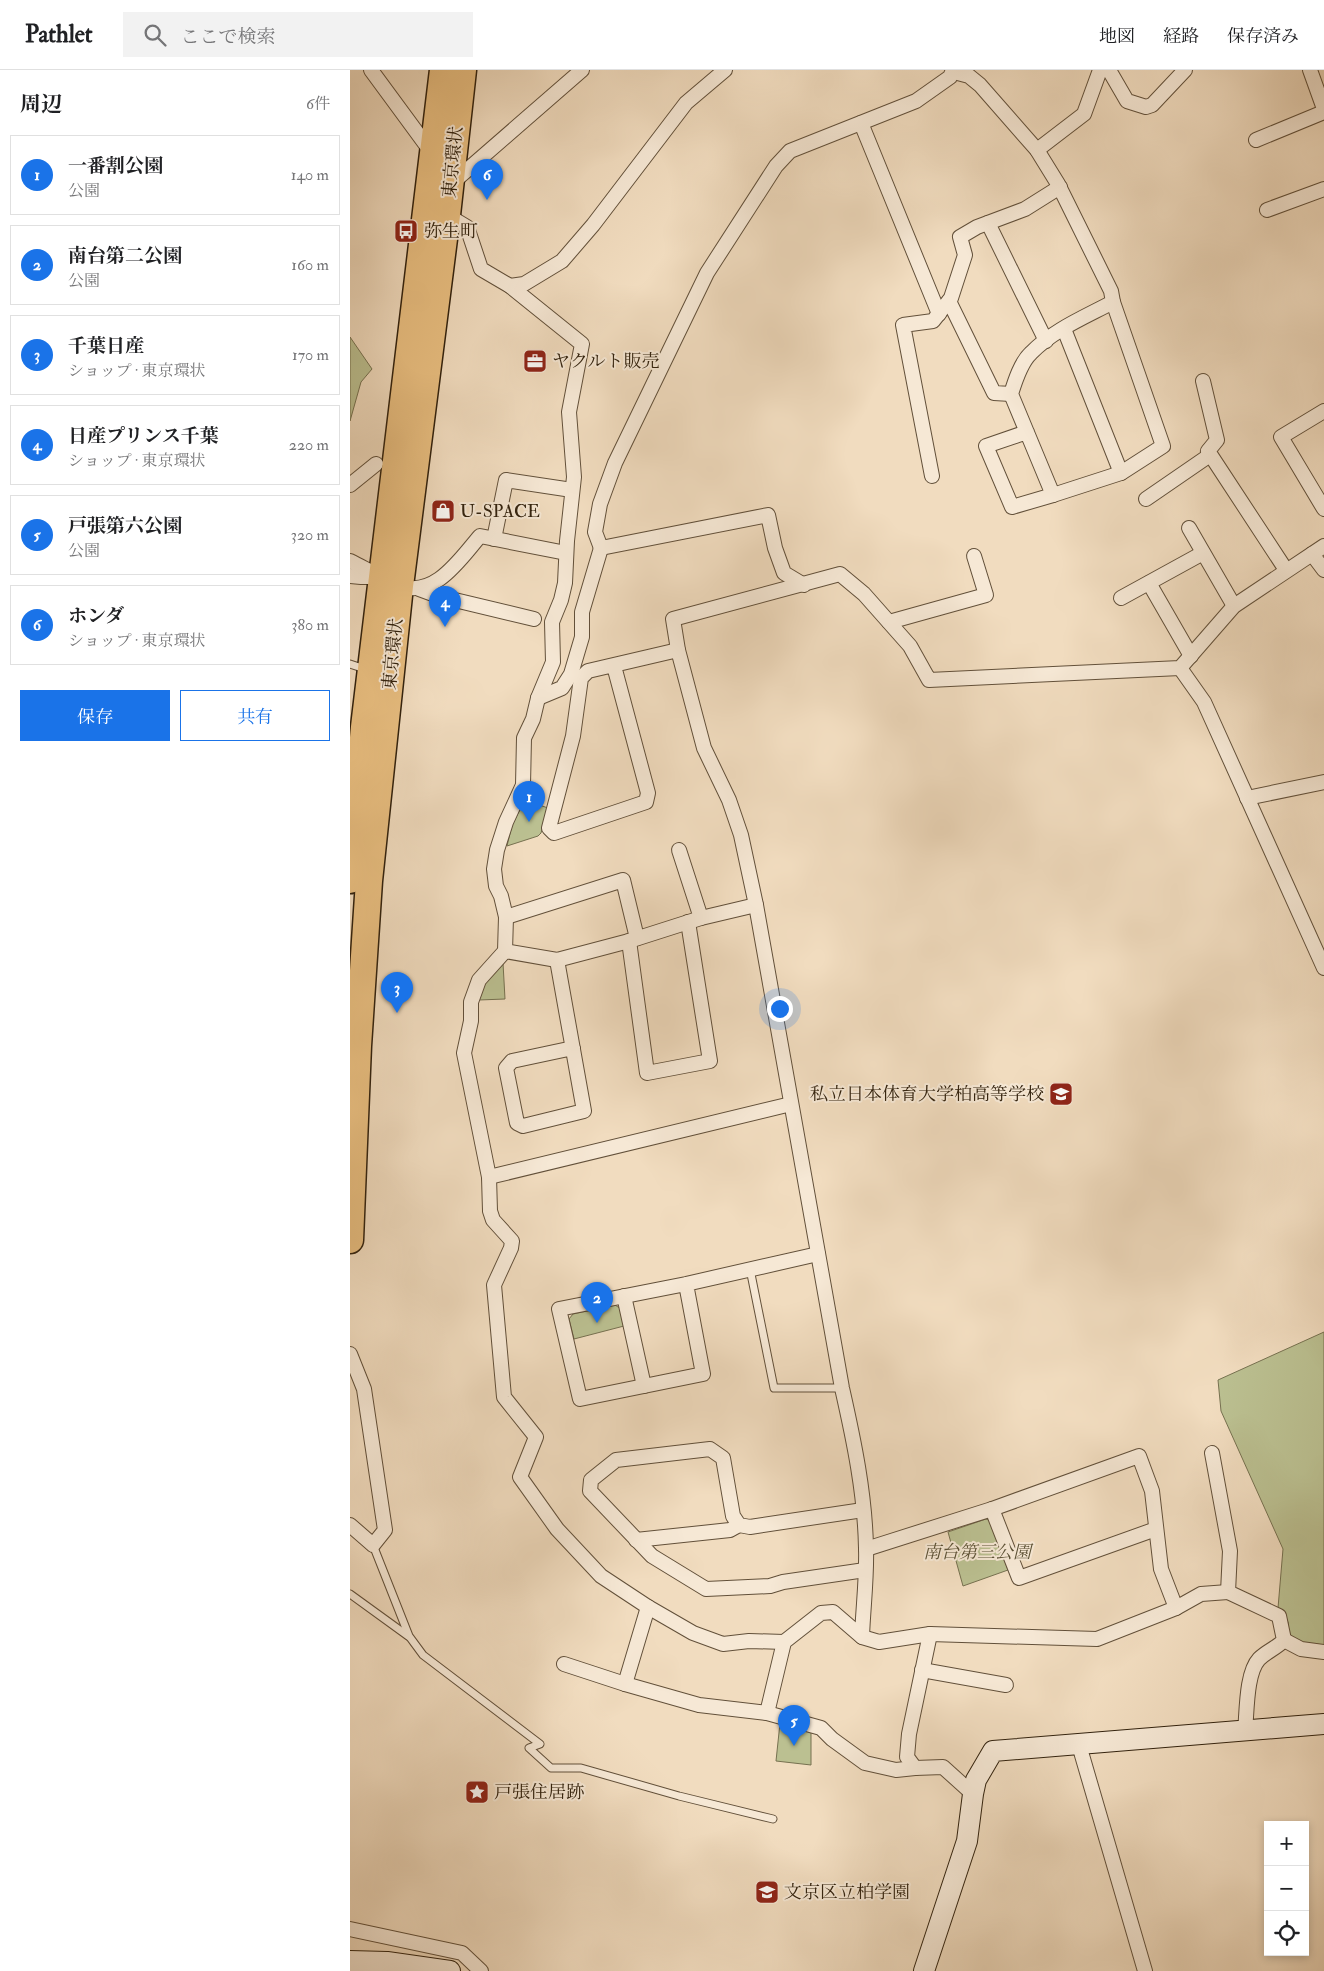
<!DOCTYPE html>
<html lang="ja">
<meta charset="utf-8">
<style>
:root{--surface:#fff;--page:#f2f2f2;--text:#202124;--muted:#757577;--line:#e0e0e0;--accent:#1a73e8}
body{margin:0;font-family:"IM FELL Double Pica","Noto Serif JP",serif;background:var(--page);color:var(--text)}
.controls{position:absolute;right:15px;bottom:15px;display:grid;overflow:hidden;border-radius:0px;box-shadow:0 2px 8px #0003}
.controls button{width:45px;height:45px;display:grid;place-items:center;padding:0;border:0;border-bottom:1px solid var(--line);background:var(--surface);color:var(--text);font:25px sans-serif}
.you{position:absolute;left:429px;top:938px;width:18px;height:18px;margin:-12px;border:4px solid #fff;border-radius:50%;background:#1a73e8;box-shadow:0 0 0 8px #1a73e833}
.badge{display:grid;place-items:center;width:32px;height:32px;border-radius:50%;background:var(--accent);color:#fff;font-size:16px;font-weight:700}
.pin{position:absolute;translate:-50% -41px;filter:drop-shadow(0 1px 2px #0008)}
.pin::after{content:'';position:absolute;top:26px;width:18px;height:15px;background:inherit;clip-path:polygon(0 0,100% 0,50% 100%)}
.list{margin:0;padding:0;list-style:none}
h2{display:flex;justify-content:space-between;align-items:center;height:65px;margin:0;padding:0 20px;font-size:21px}
h2 small{font-size:16px;font-weight:400;color:var(--muted)}
.list li{display:grid;grid-template-columns:32px 1fr auto;gap:15px;align-items:center;box-sizing:border-box;height:80px;margin:0 10px 10px;padding:0 10px;border:1px solid var(--line);border-radius:0px}
.list b{display:block;font-size:19px;white-space:nowrap}
.list p{margin:0;font-size:16px;white-space:nowrap;color:var(--muted)}
.list em{font-size:16px;font-style:normal;color:var(--muted)}
.actions{display:flex;gap:10px;padding:15px 20px}
.actions a{flex:1;padding:11px 0;border:1px solid var(--accent);border-radius:0px;text-align:center;font-size:18px;color:var(--accent)}
.actions .main{background:var(--accent);color:#fff}
.icon{flex:none;width:28px;height:28px;fill:none;stroke:currentColor;stroke-width:2;stroke-linecap:round;stroke-linejoin:round}
.map{position:relative;flex:none;width:974px;height:1901px;overflow:hidden}
header{display:flex;align-items:center;gap:30px;box-sizing:border-box;height:70px;padding:0 25px;background:var(--surface);border-bottom:1px solid var(--line)}
header strong{font-size:24px}
nav{display:flex;gap:28px;margin-inline-start:auto;font-size:18px}
.search{width:350px;height:45px;background:var(--page);display:flex;align-items:center;gap:12px;box-sizing:border-box;padding:0 18px;border-radius:0px;color:var(--muted);font-size:19px}
main{display:flex}
aside{flex:1;background:var(--surface)}
.map>svg:first-child{display:block}
.green{fill:#bbc091;stroke:#767150}
.lines{fill:none;stroke-linecap:round;stroke-linejoin:round}
.lane-casing{stroke:#62503a;stroke-width:9}
.street-casing{stroke:#62503a;stroke-width:16}
.secondary-casing{stroke:#32220e;stroke-width:22}
.highway-casing{stroke:#32220e;stroke-width:29}
.lane{stroke:#f6e8d5;stroke-width:7}
.street{stroke:#f6e8d5;stroke-width:14}
.secondary{stroke:#f6e8d5;stroke-width:20}
.highway{stroke:#e8be80;stroke-width:26}
.labels{text-anchor:middle;dominant-baseline:central;stroke-width:4;stroke-linejoin:round;paint-order:stroke}
.street-label{font-size:18px;fill:#32220e;stroke:#f6e8d5}
.poi-label{font-size:18px;fill:#32220e;stroke:#f6e8d5;text-anchor:start}
.park-label{font-size:18px;font-style:italic;fill:#5b5135;stroke:#f6e8d5}
</style>
<header>
<strong>Pathlet</strong>
<div class="search"><svg class="icon" aria-label="search" viewBox="0 0 24 24"><circle cx="10" cy="10" r="6"/><path d="M15 15l6 6"/></svg>ここで検索</div>
<nav><a>地図</a><a>経路</a><a>保存済み</a></nav>
</header>
<main>
<aside>
<h2>周辺<small>6件</small></h2>
<ul class="list">
<li><span class="badge">1</span><div><b>一番割公園</b><p>公園</p></div><em>140 m</em></li>
<li><span class="badge">2</span><div><b>南台第二公園</b><p>公園</p></div><em>160 m</em></li>
<li><span class="badge">3</span><div><b>千葉日産</b><p>ショップ · 東京環状</p></div><em>170 m</em></li>
<li><span class="badge">4</span><div><b>日産プリンス千葉</b><p>ショップ · 東京環状</p></div><em>220 m</em></li>
<li><span class="badge">5</span><div><b>戸張第六公園</b><p>公園</p></div><em>320 m</em></li>
<li><span class="badge">6</span><div><b>ホンダ</b><p>ショップ · 東京環状</p></div><em>380 m</em></li>
</ul>
<div class="actions"><a class="main">保存</a><a>共有</a></div>
</aside>
<div class="map">
<svg width="974" height="1901" viewBox="0 0 974 1901">
<rect width="100%" height="100%" fill="#f1dcbf"/>
<filter id="stains"><feTurbulence type="fractalNoise" baseFrequency=".004" numOctaves="4"/><feColorMatrix values="0 0 0 0 .2 0 0 0 0 .09 0 0 0 0 .02 0 0 0 .5 -.17"/></filter>
<radialGradient id="worn" r=".72"><stop offset=".6" stop-color="#630" stop-opacity="0"/><stop offset="1" stop-color="#630" stop-opacity=".3"/></radialGradient>
<g class="green">
<polygon points="0,267 22,299 11,312 0,351"/>
<polygon points="175,730 198,738 191,763 188,766 157,776 162,755"/>
<polygon points="153,893 155,929 129,930 134,914"/>
<polygon points="265,1235 271,1239 274,1256 224,1269 219,1249 223,1244"/>
<polygon points="974,1262 974,1577 950,1572 939,1564 938,1552 928,1538 933,1479 871,1341 868,1310"/>
<polygon points="636,1449 641,1451 658,1500 613,1516 598,1462"/>
<polygon points="430,1653 461,1661 461,1695 426,1691"/>
</g>
<g class="lines">
<g class="lane-casing">
<g id="lane">
<polyline points="0,594 9,597"/>
<polyline points="400,1199 424,1318 492,1318"/>
<polyline points="23,1475 59,1566 73,1585 190,1674 179,1678 201,1698 231,1698 329,1726 423,1749"/>
<polyline points="0,1524 58,1566"/>
</g>
</g>
<g class="street-casing">
<g id="street">
<polyline points="21,0 82,83"/>
<polyline points="759,0 777,31 796,37 802,35 835,0"/>
<polyline points="960,0 974,39"/>
<path d="M604 2 619 6 630 15 687 80 708 114 761 221 763 232C735 247 703 260 681 283 671 292 665 311 661 324L703 425 662 437 636 376 677 362"/>
<polyline points="511,53 589,244"/>
<polyline points="906,70 974,42"/>
<polyline points="687,80 734,44 750,0"/>
<polyline points="101,114 232,0"/>
<polyline points="917,140 974,119"/>
<polyline points="97,145 117,157 131,199 160,216 232,274 219,342 224,407 217,471 215,513 211,530 202,552 203,592 188,628 183,649 174,668 173,715 156,752 147,780 144,799 146,816 151,826 156,847 155,881 129,910 121,932 121,951 114,983 139,1107 140,1141 143,1150 162,1171 161,1178 144,1215 154,1327 186,1367 170,1407 207,1459 251,1506 298,1537 343,1563 373,1574 399,1571 434,1572"/>
<polyline points="638,153 696,271"/>
<polyline points="160,216 174,214 212,191 243,155 336,33 375,0"/>
<polyline points="599,231 644,323 661,324"/>
<polyline points="714,259 771,403 813,376 763,232"/>
<polyline points="853,311 867,370 858,381 936,500"/>
<polyline points="974,341 931,367 974,439"/>
<polyline points="582,406 553,255 583,251 601,228 615,185 610,167 627,157 675,139 710,117"/>
<polyline points="0,415 26,394"/>
<polyline points="703,425 771,403"/>
<polyline points="796,429 860,385"/>
<polyline points="839,458 884,536"/>
<polyline points="144,469 156,410 222,420"/>
<polyline points="962,484 974,500"/>
<path d="M0 491C16 499 32 508 48 515 84 530 110 489 130 466L216 483"/>
<polyline points="0,506 11,507 29,507"/>
<polyline points="799,513 841,586"/>
<polyline points="454,515 434,503 425,478 418,445 251,478 245,462 250,434 265,393 357,203 426,96 440,81 566,31 600,7 603,0"/>
<polyline points="69,519 88,526 184,549"/>
<polyline points="771,528 853,483"/>
<polyline points="539,552 636,525 624,486"/>
<polyline points="264,596 298,723 296,732 204,763 199,758 223,666 231,608 238,601 328,580"/>
<polyline points="830,598 854,632 974,898"/>
<polyline points="188,628 212,618 221,604 232,567 232,542 251,478"/>
<polyline points="897,728 974,712"/>
<polyline points="329,780 351,848"/>
<polyline points="156,847 273,810 287,868"/>
<polyline points="279,871 297,1003 360,991 338,852"/>
<polyline points="155,881 207,890 279,871 351,848 406,835"/>
<polyline points="207,890 234,1041 173,1056 167,1053 156,998 162,991 223,978"/>
<polyline points="139,1107 441,1034"/>
<polyline points="336,1214 353,1304 230,1329 209,1239 336,1214 468,1184"/>
<polyline points="274,1226 294,1316"/>
<polyline points="0,1284 14,1319 35,1460 23,1475 0,1455"/>
<path d="M862 1383 880 1481 878 1522 929 1546 934 1570C927 1578 917 1581 909 1589 896 1603 897 1642 895 1661"/>
<polyline points="642,1439 669,1508 806,1459"/>
<polyline points="513,1440 400,1457 389,1455 383,1446 373,1388 360,1379 266,1390 241,1410 240,1421 302,1486 356,1519 420,1516 433,1512 515,1500"/>
<polyline points="286,1470 380,1460 389,1455"/>
<polyline points="516,1479 642,1439 789,1386 802,1421 811,1499 826,1538"/>
<polyline points="512,1567 529,1572 580,1564 747,1569 826,1538 851,1524 878,1522"/>
<polyline points="934,1570 951,1579 974,1582"/>
<polyline points="214,1594 275,1614 349,1635 417,1643 471,1658 482,1669 515,1693 546,1700 565,1698 593,1697 623,1724"/>
<polyline points="572,1600 656,1615"/>
<polyline points="275,1614 298,1537"/>
<path d="M417 1643 434 1572 471 1543 483 1542 512 1567C513 1538 517 1508 516 1478 515 1424 504 1371 492 1318L406 835 391 765 379 730 354 678 328 580 323 549 490 504 514 524 560 576 579 610 830 598 884 536 974 476"/>
<polyline points="729,1675 795,1901"/>
<polyline points="565,1698 557,1687 559,1664 580,1564"/>
<polyline points="0,1859 112,1883 131,1901"/>
</g>
</g>
<g class="secondary-casing">
<g id="secondary">
<polyline points="0,1891 37,1892 100,1901"/>
<polyline points="574,1901 617,1771 623,1724 626,1710 643,1681 974,1654"/>
</g>
</g>
<g class="highway-casing">
<g id="highway">
<polyline points="0,810 14,657 93,0"/>
<polyline points="0,1170 8,976 19,811 50,516 97,145 113,0"/>
</g>
</g>
<use href="#lane" class="lane"/>
<use href="#street" class="street"/>
<use href="#secondary" class="secondary"/>
<use href="#highway" class="highway"/>
</g>
<defs>
<g id="bus-square" transform="scale(1.25)"><rect x="-9" y="-9" width="18" height="18" rx="4" fill="#8f2418" stroke="#f6e8d5"/><path d="M-5-6H5V4H4V6H2V4H-2V6H-4V4H-5ZM-3.5-4V0h7V-4ZM-3.5 1.2v1.5H-2V1.2ZM2 1.2v1.5H3.5V1.2Z" fill="#fff"/></g>
<g id="office-square" transform="scale(1.25)"><rect x="-9" y="-9" width="18" height="18" rx="4" fill="#8f2418" stroke="#f6e8d5"/><path d="M-6-3h4V-5.5h4V-3h4V5H-6ZM-1-4.5V-3h2v-1.5ZM-6 0V1H6V0Z" fill="#fff"/></g>
<g id="shop-square" transform="scale(1.25)"><rect x="-9" y="-9" width="18" height="18" rx="4" fill="#8f2418" stroke="#f6e8d5"/><path d="M-5-2.5h2.3a2.7 3.5 0 0 1 5.4 0H5L5.5 6h-11ZM-1.5-2.5h3a1.5 2.3 0 0 0-3 0Z" fill="#fff"/></g>
<g id="school-square" transform="scale(1.25)"><rect x="-9" y="-9" width="18" height="18" rx="4" fill="#8f2418" stroke="#f6e8d5"/><path d="M0-5L7-2L0 1L-7-2ZM-4 1L0 2.5L4 1V4Q0 6-4 4Z" fill="#fff"/></g>
<g id="sight-square" transform="scale(1.25)"><rect x="-9" y="-9" width="18" height="18" rx="4" fill="#8f2418" stroke="#f6e8d5"/><path d="M0-6L1.8-2.2L6-1.7L2.9 1.2L3.7 5.4L0 3.3L-3.7 5.4L-2.9 1.2L-6-1.7L-1.8-2.2Z" fill="#fff"/></g>
</defs>
<g fill-rule="evenodd">
<use href="#bus-square" x="56" y="161"/>
<use href="#office-square" x="185" y="291"/>
<use href="#shop-square" x="93" y="441"/>
<use href="#school-square" x="711" y="1024"/>
<use href="#sight-square" x="127" y="1722"/>
<use href="#school-square" x="417" y="1822"/>
</g>
<g class="labels">
<g class="street-label">
<text transform="translate(103 92) rotate(-84)">東京環状</text>
<text transform="translate(43 584) rotate(-84)">東京環状</text>
</g>
<g class="poi-label">
<text x="74" y="161">弥生町</text>
<text x="202" y="291">ヤクルト販売</text>
<text x="110" y="441">U-SPACE</text>
<text x="694" y="1024" text-anchor="end">私立日本体育大学柏高等学校</text>
<text x="144" y="1722">戸張住居跡</text>
<text x="434" y="1822">文京区立柏学園</text>
</g>
<g class="park-label">
<text x="627" y="1482">南台第三公園</text>
</g>
</g>
<rect width="100%" height="100%" filter="url(#stains)"/>
<rect width="100%" height="100%" fill="url(#worn)"/>
</svg>
<div class="controls">
<button>+</button>
<button>−</button>
<button><svg class="icon" aria-label="locate" viewBox="0 0 24 24"><circle cx="12" cy="12" r="6"/><path d="M12 2v4M12 18v4M2 12h4M18 12h4"/></svg></button>
</div>
<div class="you"></div>
<div class="pin badge" style="left:179px;top:752px">1</div>
<div class="pin badge" style="left:247px;top:1253px">2</div>
<div class="pin badge" style="left:47px;top:943px">3</div>
<div class="pin badge" style="left:95px;top:557px">4</div>
<div class="pin badge" style="left:444px;top:1676px">5</div>
<div class="pin badge" style="left:137px;top:130px">6</div>
</div>
</main>
